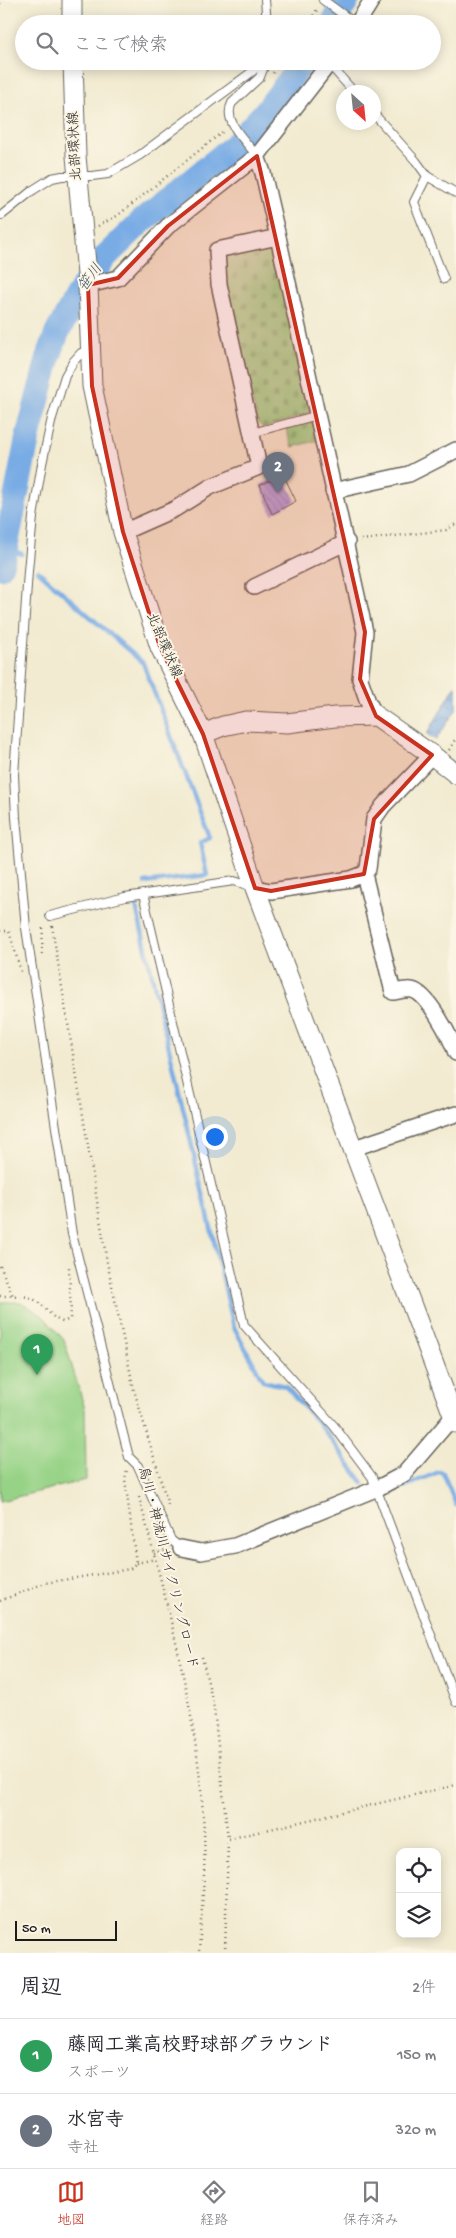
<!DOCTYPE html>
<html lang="ja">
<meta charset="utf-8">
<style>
:root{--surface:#fff;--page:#f2f2f3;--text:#2b2b33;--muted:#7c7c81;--line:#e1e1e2;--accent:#c8321e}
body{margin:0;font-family:"Gochi Hand","Klee One",sans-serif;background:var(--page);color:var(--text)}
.controls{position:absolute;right:15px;bottom:15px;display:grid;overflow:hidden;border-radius:10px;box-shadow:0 2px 12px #0003}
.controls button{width:45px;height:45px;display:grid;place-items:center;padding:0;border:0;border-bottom:1px solid var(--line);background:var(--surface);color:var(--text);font:25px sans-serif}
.compass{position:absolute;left:336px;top:85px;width:45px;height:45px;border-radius:50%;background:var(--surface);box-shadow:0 2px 12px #0003;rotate:153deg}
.scale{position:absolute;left:15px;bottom:12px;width:102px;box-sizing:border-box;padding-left:5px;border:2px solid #1c1c1c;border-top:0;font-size:14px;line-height:18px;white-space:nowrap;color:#1c1c1c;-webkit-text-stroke:4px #fcf5e5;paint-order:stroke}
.you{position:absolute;left:214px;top:1136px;width:18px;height:18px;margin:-12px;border:4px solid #fff;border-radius:50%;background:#1a73e8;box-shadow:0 0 0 8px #1a73e833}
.badge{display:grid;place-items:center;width:32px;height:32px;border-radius:50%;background:var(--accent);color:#fff;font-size:16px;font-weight:700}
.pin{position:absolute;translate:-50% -41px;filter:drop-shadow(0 1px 2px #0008)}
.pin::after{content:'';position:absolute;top:26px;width:18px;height:15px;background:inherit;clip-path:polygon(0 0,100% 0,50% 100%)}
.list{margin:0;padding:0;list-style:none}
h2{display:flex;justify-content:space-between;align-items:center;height:65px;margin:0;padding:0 20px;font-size:21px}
h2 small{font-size:16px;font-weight:400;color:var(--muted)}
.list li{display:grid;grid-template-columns:32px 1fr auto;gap:15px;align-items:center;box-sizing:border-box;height:75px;padding:0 20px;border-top:1px solid var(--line)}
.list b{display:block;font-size:19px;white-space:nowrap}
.list p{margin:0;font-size:16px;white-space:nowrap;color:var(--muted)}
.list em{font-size:16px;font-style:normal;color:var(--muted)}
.icon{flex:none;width:28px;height:28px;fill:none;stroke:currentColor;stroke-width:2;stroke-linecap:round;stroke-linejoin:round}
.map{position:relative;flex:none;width:456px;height:1953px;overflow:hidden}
.search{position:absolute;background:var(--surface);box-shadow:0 2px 12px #0003;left:15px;right:15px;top:15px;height:55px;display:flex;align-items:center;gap:12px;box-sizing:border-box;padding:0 18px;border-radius:28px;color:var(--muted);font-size:19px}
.sheet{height:215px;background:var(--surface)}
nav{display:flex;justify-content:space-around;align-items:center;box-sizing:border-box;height:70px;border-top:1px solid var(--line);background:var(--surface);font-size:14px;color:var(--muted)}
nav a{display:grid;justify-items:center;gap:2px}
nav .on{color:var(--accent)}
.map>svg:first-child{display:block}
.green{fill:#97d387;stroke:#5a7852}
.cemetery{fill:url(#cemetery-stones);stroke:#5a7852}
.water{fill:url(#water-waves);stroke:#4a6480}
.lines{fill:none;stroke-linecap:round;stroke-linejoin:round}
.stream{stroke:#79ace5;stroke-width:4.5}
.river{stroke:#79ace5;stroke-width:25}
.building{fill:url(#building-back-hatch)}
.service-casing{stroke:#67645b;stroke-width:10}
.minor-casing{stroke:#67645b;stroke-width:18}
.tertiary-casing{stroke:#67645b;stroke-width:21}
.path{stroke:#67645b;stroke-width:2.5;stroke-dasharray:1 4;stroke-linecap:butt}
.service{stroke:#fff;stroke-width:8}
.minor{stroke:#fff;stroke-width:15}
.tertiary{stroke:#fff;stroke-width:19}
.marked{fill:#c8321e;fill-opacity:0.2;stroke:#c8321e;stroke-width:4;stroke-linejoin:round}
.labels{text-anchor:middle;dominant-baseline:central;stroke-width:4;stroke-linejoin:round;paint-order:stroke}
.street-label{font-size:14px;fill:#1c1c1c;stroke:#fcf5e5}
.water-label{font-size:15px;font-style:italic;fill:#41566c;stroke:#fcf5e5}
</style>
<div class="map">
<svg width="456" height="1953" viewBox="0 0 456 1953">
<defs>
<pattern id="cemetery-stones" width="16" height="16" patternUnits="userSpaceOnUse" patternTransform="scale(1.25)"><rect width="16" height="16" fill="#97d387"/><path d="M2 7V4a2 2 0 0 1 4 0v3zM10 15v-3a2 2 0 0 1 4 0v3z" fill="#82b574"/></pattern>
<pattern id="water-waves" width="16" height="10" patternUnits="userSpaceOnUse" patternTransform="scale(1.25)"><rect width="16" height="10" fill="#79ace5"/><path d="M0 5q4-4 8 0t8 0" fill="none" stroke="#628bb9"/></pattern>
<pattern id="building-back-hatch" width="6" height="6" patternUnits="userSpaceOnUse" patternTransform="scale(1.25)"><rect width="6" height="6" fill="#af99dd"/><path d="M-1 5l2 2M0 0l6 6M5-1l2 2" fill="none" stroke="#8e7cb2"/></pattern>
</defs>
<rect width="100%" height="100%" fill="#fcf5e5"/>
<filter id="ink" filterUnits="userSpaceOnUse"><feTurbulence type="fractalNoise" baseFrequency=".02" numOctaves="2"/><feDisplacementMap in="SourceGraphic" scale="10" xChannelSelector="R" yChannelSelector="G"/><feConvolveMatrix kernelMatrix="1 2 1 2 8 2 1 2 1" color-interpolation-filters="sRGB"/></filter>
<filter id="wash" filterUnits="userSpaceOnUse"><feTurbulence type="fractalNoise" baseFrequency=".0096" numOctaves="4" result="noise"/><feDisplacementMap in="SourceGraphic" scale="20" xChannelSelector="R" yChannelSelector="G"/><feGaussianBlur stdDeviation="1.12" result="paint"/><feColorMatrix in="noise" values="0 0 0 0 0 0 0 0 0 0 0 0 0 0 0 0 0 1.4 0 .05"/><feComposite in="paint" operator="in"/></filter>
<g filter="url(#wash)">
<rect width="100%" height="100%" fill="#f2ebd1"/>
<polygon class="green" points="0,1302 21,1302 43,1316 64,1340 85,1409 86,1480 0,1501"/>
<g class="cemetery">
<polygon points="276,244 312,408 308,414 263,428 258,423 239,350 221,268 223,256"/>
<polygon points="310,420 316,424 319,440 292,447 286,428"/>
</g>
<polygon class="water" points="456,685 456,710 436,740 427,734"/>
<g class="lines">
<g class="stream">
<polyline points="6,549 22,554"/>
<polyline points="38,571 143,663 210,838 200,843 207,875 145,883"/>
<polyline points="136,906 234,1327 263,1381 285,1386 318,1422 363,1483"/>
<polyline points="391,1492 439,1472 443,1473 456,1505"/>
</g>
<g class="river">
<polyline points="332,24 347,0"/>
<polyline points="0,567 4,556 28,436 49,356 57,333 80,291 106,256 140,223 235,145 266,111 304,61"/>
</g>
</g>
<g id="blocks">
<polygon class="building" points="283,474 296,501 272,514 260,485"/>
</g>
</g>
<g filter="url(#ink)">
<use href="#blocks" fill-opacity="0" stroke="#67645b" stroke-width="1"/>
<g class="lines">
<g class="service-casing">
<g id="service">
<polyline points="265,0 267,24"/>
<polyline points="323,0 356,24"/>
<polyline points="329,64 354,92"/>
<polyline points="374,114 416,161 427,176 414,202 444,279"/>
<path d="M257 156C247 142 222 122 232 103L260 77 266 61"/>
<polyline points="427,176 456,193"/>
<polyline points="2,215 33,190 52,178 62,176 92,176 108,174 140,155 253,71 263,61"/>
<polyline points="91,352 81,353 73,362 65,376 52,418 42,464 33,517 28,571 14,775 16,818 26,928 72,1234 129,1457 138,1466 171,1540 181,1548"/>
<polyline points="252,433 318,415"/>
<polyline points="143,894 244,1325 334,1426 372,1477 456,1702"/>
<polyline points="50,916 125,897 234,881 254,887"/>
</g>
</g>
<g class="minor-casing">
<g id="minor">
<polyline points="357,24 372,0"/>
<polyline points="257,156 263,173 278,237 365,632 360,679 368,702 376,716"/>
<polyline points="88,285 118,278 168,226 257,156 331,61"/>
<polyline points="333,491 409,474 456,450"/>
<polyline points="123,532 175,509 210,487 259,467 219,284 217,250 278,237"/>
<polyline points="254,587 347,542"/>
<path d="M364 874 393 992C399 991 407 989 412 990 428 993 451 1038 456 1053"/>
<polyline points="255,888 271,891 351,879 364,874 368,869 374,819 383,806 432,755"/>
<polyline points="354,1148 456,1114"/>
<polyline points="181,1548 201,1552 235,1546 378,1488 404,1474 456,1413"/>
</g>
</g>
<g class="tertiary-casing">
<g id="tertiary">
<polyline points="72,0 72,24"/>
<polyline points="73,61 76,156 88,285 92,386 123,532 160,647 203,734 255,888 456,1423"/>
<polyline points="203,734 223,726 246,721 287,723 335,717 376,716 432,755 456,774"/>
</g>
</g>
<g class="path">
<polyline points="0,4 0,0"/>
<polyline points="308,24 318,8"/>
<polyline points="273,73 282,61"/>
<polyline points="98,226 117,216 225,130"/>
<polyline points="361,540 446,530 456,524"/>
<polyline points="449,750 456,738"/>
<polyline points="52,926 107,1262 134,1390 169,1508"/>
<polyline points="0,931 9,931 22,975"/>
<polyline points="42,954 43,925"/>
<polyline points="0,1266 13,1296"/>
<path d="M0 1296C11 1296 25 1294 35 1300 46 1306 50 1318 63 1322L70 1319 71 1311 69 1267"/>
<path d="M139 1497C168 1607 199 1718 204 1832 206 1872 201 1913 199 1953"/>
<polyline points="154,1553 166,1550"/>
<polyline points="136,1563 155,1559"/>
<polyline points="0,1601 45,1583 130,1569 136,1563 125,1479 127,1469"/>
<polyline points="202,1657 214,1708 228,1839"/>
<polyline points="225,1953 228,1839 456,1785"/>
</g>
<use href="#service" class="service"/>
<use href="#minor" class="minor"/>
<use href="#tertiary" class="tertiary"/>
</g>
</g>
<path class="marked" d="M257 156 365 632 360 679 376 716 432 755 374 819 364 874 271 891 255 888 203 734 160 647 123 532 92 386 88 285 118 278 168 226Z"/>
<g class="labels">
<g class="street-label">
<text transform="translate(76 146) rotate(-93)">北部環状線</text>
<text transform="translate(163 646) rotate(67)">北部環状線</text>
<text transform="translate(167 1568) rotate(76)">烏川・神流川サイクリングロード</text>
</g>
<g class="water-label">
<text transform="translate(91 278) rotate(-54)">笹川</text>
</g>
</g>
</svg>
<div class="controls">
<button><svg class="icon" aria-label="locate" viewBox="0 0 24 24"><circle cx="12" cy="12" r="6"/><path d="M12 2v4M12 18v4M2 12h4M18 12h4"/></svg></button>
<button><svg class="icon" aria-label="layers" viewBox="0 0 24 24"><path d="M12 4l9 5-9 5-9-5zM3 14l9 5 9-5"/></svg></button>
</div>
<svg class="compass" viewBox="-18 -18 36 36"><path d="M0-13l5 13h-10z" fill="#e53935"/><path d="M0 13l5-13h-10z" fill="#7c7c81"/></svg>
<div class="scale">50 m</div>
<div class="you"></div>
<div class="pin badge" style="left:37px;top:1375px;background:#2e9e5b">1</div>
<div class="pin badge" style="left:278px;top:493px;background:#6b7280">2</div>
<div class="search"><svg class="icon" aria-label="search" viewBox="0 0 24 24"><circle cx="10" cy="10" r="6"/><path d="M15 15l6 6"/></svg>ここで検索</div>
</div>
<section class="sheet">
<h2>周辺<small>2件</small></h2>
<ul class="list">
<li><span class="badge" style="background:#2e9e5b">1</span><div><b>藤岡工業高校野球部グラウンド</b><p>スポーツ</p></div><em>150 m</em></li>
<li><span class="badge" style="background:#6b7280">2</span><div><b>水宮寺</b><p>寺社</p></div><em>320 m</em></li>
</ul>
</section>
<nav>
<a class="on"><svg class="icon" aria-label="map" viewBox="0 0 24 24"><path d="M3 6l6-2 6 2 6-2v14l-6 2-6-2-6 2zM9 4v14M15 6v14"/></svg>地図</a>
<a><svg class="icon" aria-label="directions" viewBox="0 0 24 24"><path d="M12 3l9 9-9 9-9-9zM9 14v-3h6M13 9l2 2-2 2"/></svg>経路</a>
<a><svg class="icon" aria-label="saved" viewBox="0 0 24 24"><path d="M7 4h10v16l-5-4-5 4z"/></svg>保存済み</a>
</nav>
